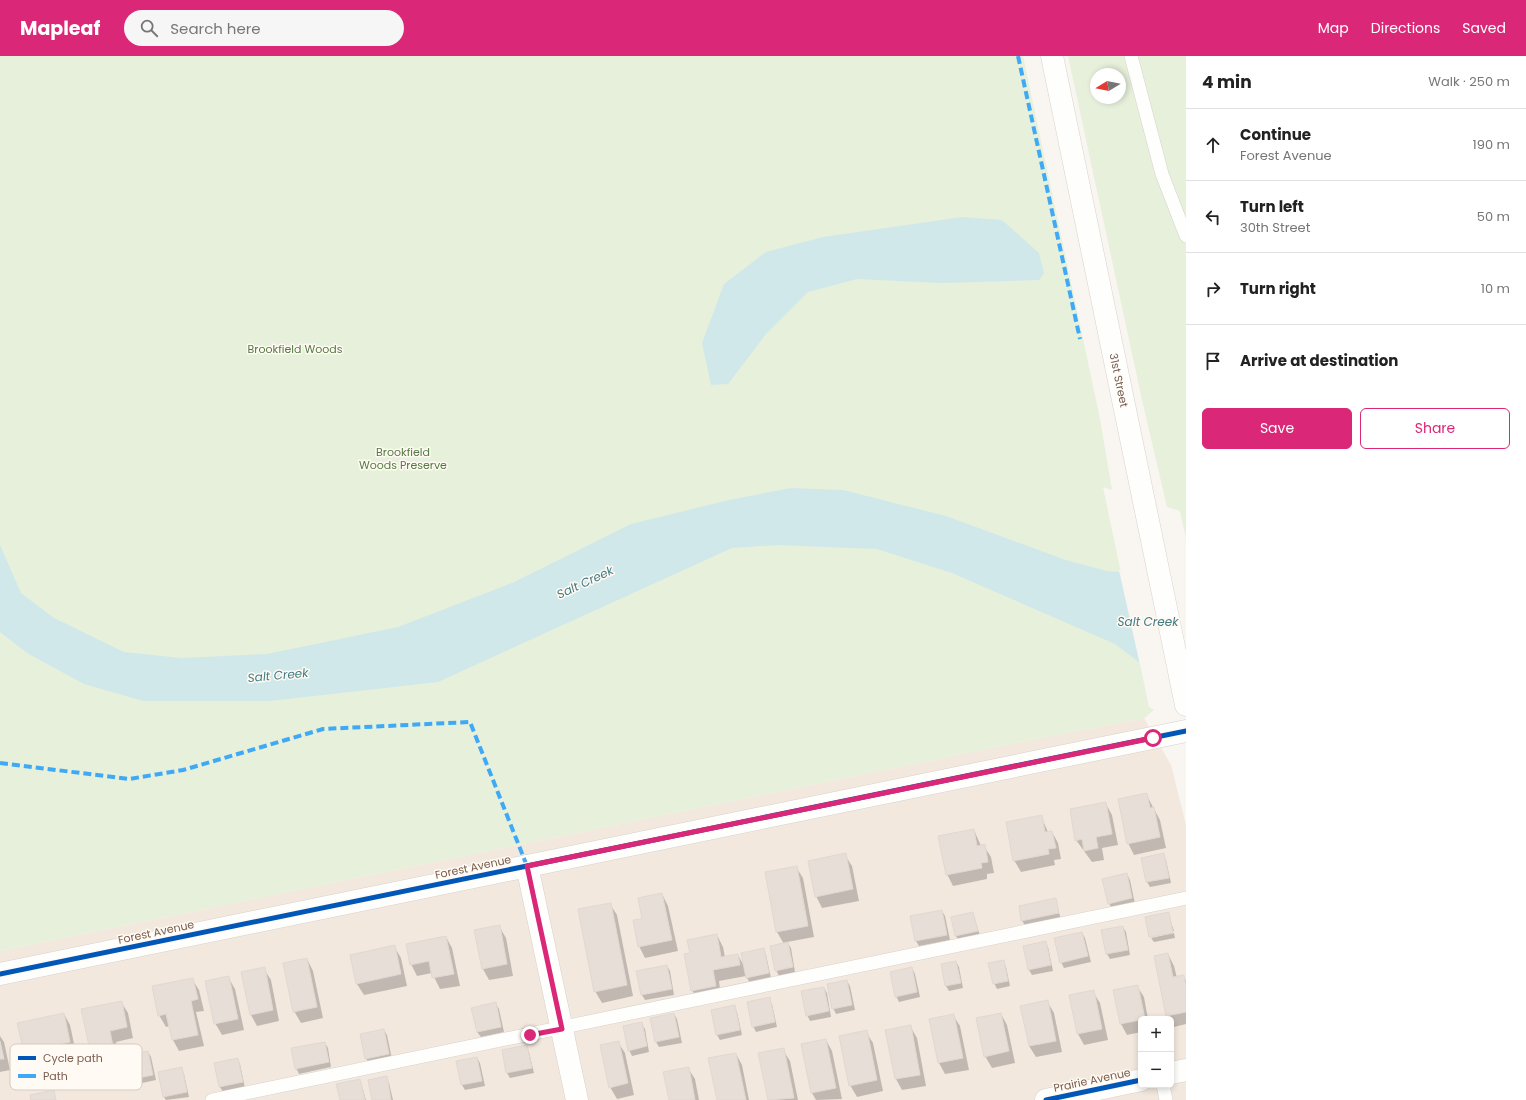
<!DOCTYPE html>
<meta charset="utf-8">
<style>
:root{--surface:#fff;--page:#f6f6f6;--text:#222;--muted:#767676;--line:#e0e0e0;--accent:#db2777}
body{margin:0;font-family:Poppins,sans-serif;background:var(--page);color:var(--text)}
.controls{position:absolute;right:12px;bottom:12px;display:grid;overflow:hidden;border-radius:6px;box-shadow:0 2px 6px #0003}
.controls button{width:36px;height:36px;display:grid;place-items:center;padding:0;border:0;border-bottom:1px solid var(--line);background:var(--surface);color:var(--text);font:20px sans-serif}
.compass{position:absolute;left:1090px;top:12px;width:36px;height:36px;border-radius:50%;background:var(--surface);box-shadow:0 2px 6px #0003;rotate:260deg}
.stop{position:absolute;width:12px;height:12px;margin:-9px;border:3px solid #db2777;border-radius:50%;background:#fff}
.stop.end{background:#db2777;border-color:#fff;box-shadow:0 1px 4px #0008}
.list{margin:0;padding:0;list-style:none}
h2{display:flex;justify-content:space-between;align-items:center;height:52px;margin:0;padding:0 16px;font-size:17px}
h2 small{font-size:13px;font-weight:400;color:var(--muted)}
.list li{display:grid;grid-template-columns:26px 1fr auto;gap:12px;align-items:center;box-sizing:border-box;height:72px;padding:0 16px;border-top:1px solid var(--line)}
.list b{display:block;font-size:15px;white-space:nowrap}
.list p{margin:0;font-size:13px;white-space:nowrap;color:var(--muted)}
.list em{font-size:13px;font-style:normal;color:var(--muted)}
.actions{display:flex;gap:8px;padding:12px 16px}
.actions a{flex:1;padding:9px 0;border:1px solid var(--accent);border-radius:6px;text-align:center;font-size:14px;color:var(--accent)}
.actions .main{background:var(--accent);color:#fff}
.icon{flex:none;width:22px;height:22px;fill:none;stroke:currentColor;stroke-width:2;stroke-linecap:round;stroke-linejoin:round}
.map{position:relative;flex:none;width:1186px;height:1044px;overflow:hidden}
header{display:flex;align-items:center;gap:24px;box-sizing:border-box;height:56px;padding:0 20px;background:var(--accent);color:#fff}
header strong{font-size:19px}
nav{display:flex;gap:22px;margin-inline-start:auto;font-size:14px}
.search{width:280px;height:36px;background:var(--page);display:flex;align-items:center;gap:10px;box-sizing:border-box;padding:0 14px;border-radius:22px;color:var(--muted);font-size:15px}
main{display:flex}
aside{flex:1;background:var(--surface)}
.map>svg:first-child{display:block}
.residential{fill:#f2e8de;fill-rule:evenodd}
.green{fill:#e7f0db;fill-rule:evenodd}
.water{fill:#d0e8ea}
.pier{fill:#f9f5f0}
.shadow{fill:#0003}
.building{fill:#e6ded7;stroke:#e2d8d2}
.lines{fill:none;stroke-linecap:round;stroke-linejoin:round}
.lane-casing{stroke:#d7d1cb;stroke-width:14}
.street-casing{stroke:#d7d1cb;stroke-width:23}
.secondary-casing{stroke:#d9d2cb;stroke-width:23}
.lane{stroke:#fefefd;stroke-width:13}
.street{stroke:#fefefd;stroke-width:22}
.secondary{stroke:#fefefd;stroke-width:22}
.quiet{stroke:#3fa9f5;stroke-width:4;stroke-dasharray:8 4;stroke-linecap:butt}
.cycleway-casing{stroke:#fffaf3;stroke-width:8}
.cycleway{stroke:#0057b8;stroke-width:5}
.route{stroke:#db2777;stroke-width:5}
.labels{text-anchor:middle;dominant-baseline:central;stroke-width:3;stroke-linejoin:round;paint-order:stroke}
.park-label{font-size:11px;fill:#537a41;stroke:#fffaf3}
.street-label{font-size:11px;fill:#7a5c4d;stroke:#fffaf3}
.water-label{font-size:12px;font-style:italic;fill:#437c86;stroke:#fffaf3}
.key{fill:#fffaf3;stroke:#d7cbc1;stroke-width:1}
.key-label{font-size:11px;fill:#7a5c4d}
</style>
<header>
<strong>Mapleaf</strong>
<div class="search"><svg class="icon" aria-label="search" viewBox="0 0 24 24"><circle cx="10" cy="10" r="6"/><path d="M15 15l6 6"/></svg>Search here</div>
<nav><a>Map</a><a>Directions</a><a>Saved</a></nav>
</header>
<main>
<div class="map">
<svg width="1186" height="1044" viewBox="0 0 1186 1044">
<rect width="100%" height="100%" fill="#f9f5f0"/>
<path class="residential" d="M1144 662 1171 709 1186 769V1044H0V895L1016 687ZM1141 963H1171V1029H1141Z"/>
<g class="green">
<polygon points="0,0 1023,0 1100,363 1112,434 1103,431 1149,651 1154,654 1144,662 1016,687 0,895"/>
<path d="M1068 0H1186V482L1180 455 1167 451 1142 344ZM1096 18H1120V42H1096Z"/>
</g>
<g class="water">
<polygon points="962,161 1002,164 1039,197 1044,217 1039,224 941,227 857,223 808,236 766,278 728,328 711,329 702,287 724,228 766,196 823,181"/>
<polygon points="791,432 843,434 946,460 1066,504 1107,515 1120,516 1186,618 1140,607 1115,588 952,517 877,493 777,489 732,492 438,626 270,645 143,645 84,628 27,597 0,576 0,489 21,537 54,562 124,596 181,602 267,598 398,571 512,527 631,468 729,444"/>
</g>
<polygon class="pier" points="1119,514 1186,536 1186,620 1140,609"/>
<g class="shadow">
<polygon points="1146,738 1160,764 1166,792 1134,799 1128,787"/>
<polygon points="1106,748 1112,759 1118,789 1102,792 1104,804 1092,806 1076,784"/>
<polygon points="1041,760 1048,776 1052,776 1058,787 1061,803 1054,804 1055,809 1021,816 1014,804"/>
<polygon points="974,774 981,790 984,790 991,801 994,817 987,818 987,823 953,830 947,818"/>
<polygon points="1163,798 1166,804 1171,827 1150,831 1147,826 1142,802"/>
<polygon points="845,799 852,810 859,845 822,852 816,840"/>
<polygon points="796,811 803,822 814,881 787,886 791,892 795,916 779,920 776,914 784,888 777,876"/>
<polygon points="1127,818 1130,824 1135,848 1112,853 1109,847"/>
<polygon points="662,838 668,850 678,895 645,902 639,890 643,864"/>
<polygon points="1055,844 1061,863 1025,870 1022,864"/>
<polygon points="610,848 617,859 633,940 602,947 595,935"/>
<polygon points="942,855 945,860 950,884 919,890 916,885"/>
<polygon points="973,857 980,880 959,885 956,880 952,861"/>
<polygon points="1168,857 1174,875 1151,881 1147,861"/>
<polygon points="499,870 506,882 513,920 489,924 483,913 476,875"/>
<polygon points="1123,871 1126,876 1130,899 1110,903 1107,898"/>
<polygon points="1082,877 1085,882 1091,906 1064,912 1061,906"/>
<polygon points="1174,877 1175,882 1154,886 1151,882"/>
<polygon points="717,879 723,891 725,901 738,899 744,910 763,893 766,899 771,922 750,927 746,920 719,925 721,941 699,946 692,934 691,897"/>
<polygon points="446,881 452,892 460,930 440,933 432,917 417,920 411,908"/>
<polygon points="1045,886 1048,891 1053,915 1032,919 1029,914 1024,890"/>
<polygon points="394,890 401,902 407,930 364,939 357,928 351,900"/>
<polygon points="1168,898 1174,910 1177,922 1183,920 1186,925 1186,968 1174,971 1171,963 1167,960"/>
<polygon points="307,903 313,915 323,962 301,967 294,955"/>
<polygon points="1003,905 1006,911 1010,930 997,933 994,927"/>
<polygon points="956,906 959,911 963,932 949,935 946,930 942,909"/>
<polygon points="667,910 670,915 674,939 645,944 642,939 638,916"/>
<polygon points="912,912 915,918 920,941 899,946 896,940"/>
<polygon points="264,913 271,924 279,965 257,970 251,959"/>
<polygon points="228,921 235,933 244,974 222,979 215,967"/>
<polygon points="192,923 199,934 204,955 196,956 204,990 179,995 173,984 170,970 166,971 159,959"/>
<polygon points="847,925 850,930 855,954 836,958 833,952"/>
<polygon points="1137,930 1144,941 1148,963 1141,963 1141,976 1127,979 1121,968"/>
<polygon points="824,932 827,937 831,961 810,965 807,959"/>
<polygon points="1093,936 1100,947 1108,984 1084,989 1078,978"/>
<polygon points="769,942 772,948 777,971 756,976 753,970"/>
<polygon points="1047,945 1054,957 1062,996 1036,1001 1029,990 1021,951"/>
<polygon points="121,946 128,957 133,982 116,986 120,1006 98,1010 92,999 82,954"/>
<polygon points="496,948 499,953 504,976 481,981 477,976 472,953"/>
<polygon points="734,951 737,956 742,979 720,984 717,979"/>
<polygon points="64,958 70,969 76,997 31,1007 25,995"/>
<polygon points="674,958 677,963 682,987 659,991 656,986 651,963"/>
<polygon points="1001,958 1007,969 1015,1007 992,1012 985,1000"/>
<polygon points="953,959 960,970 969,1014 945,1018 939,1007"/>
<polygon points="641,967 645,973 649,996 632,1000 629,994"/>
<polygon points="910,970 917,982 926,1030 902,1034 896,1023 886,975"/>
<polygon points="384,974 387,979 392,1003 369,1008 366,1002"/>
<polygon points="866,976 873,987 883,1035 857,1041 850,1029"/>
<polygon points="0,980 4,986 10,1014 0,1016"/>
<polygon points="826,984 832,995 842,1043 816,1044 812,1037"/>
<polygon points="618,986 625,997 634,1039 617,1043 610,1031"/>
<polygon points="325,987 328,992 331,1011 299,1018 296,1012"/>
<polygon points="526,990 529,996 534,1017 510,1022 507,1017"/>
<polygon points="783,994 790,1005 798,1044 769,1044 760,998"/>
<polygon points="148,996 151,1001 156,1024 133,1029 130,1024 125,1000"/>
<polygon points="736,998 742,1009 749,1044 718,1044"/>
<polygon points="477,1002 480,1007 485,1030 465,1034 462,1029 457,1006"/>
<polygon points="237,1003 240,1008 245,1032 223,1036 220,1031 215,1007"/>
<polygon points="181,1012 184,1018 189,1041 166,1044 164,1041"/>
<polygon points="688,1012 695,1023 699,1044 670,1044"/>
<polygon points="386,1021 389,1027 393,1044 373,1044"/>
<polygon points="360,1024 366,1044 341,1044"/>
</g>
<g class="building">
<polygon points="1147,737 1150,752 1154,751 1160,781 1127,788 1118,743"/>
<polygon points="1106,746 1112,778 1096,781 1098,792 1084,795 1082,783 1075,785 1070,753"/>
<polygon points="1042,759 1045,776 1052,775 1056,792 1048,793 1049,798 1013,805 1006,766"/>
<polygon points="974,773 977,790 985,788 988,806 981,807 982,812 946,819 938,780"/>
<polygon points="846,797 853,833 815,841 808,805"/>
<polygon points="1164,797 1169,822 1146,826 1141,802"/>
<polygon points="797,810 808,870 776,876 765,816"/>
<polygon points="1127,817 1132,842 1108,848 1102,823"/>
<polygon points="662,837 672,884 638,891 633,864 642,863 638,842"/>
<polygon points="1056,842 1059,857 1021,865 1019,850"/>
<polygon points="611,847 627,929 594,936 578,853"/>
<polygon points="942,854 947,879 915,885 910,860"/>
<polygon points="973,856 978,875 955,880 951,861"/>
<polygon points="1169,856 1173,877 1149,881 1145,861"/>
<polygon points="500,869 507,908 482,913 474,874"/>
<polygon points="1123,870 1128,894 1106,898 1101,874"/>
<polygon points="1082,876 1088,900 1060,907 1054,882"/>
<polygon points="717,878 721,901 738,898 740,909 713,914 716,930 691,935 684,898 690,897 687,884"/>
<polygon points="446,880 454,918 432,922 429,905 410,909 406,888"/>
<polygon points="1046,885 1051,909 1028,914 1023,890"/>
<polygon points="788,886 793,911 775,915 770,890"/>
<polygon points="395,889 401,918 356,928 350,899"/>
<polygon points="764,892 769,917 746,922 741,897"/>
<polygon points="1168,897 1173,921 1184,919 1186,931 1186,956 1166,960 1154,900"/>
<polygon points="307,902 317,951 293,956 283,907"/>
<polygon points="1004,904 1008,925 993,928 988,907"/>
<polygon points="956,905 961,927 945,930 941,908"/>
<polygon points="667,909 672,933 641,939 636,915"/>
<polygon points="265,911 273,954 250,959 241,916"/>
<polygon points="912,911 917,936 895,941 890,916"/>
<polygon points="229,920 238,963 214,968 205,925"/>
<polygon points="193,922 198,943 191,945 198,979 172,984 166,958 158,960 152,930"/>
<polygon points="847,924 852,949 832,953 827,928"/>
<polygon points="1138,929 1145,963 1120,968 1113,934"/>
<polygon points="824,931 829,955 806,960 801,935"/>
<polygon points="1094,934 1102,973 1077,978 1069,939"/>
<polygon points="770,941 775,966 752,971 747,946"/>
<polygon points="1048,944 1056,985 1029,990 1020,950"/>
<polygon points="122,945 127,971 110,975 114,995 91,999 81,953"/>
<polygon points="496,946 501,971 477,976 471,952"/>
<polygon points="735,949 740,974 716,979 711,954"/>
<polygon points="64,957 70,986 24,996 17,967"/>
<polygon points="674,957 679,981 655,986 650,962"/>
<polygon points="1001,957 1009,995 984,1001 976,962"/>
<polygon points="954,958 963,1002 938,1007 929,963"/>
<polygon points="642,966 647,990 628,995 623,970"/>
<polygon points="911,969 920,1019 895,1023 885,974"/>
<polygon points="384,973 389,998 365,1003 360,978"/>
<polygon points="867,974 877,1024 849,1030 839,980"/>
<polygon points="826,983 836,1032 811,1037 801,988"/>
<polygon points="0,985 4,1003 0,1003"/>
<polygon points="619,985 628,1027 609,1032 600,989"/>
<polygon points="325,986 329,1006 295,1013 291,992"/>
<polygon points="527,989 532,1012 506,1017 502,994"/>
<polygon points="784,992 794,1042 768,1044 758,997"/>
<polygon points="148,995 153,1019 129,1024 124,1000"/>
<polygon points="736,997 746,1044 717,1044 708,1002"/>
<polygon points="477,1001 482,1025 461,1029 456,1005"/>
<polygon points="238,1002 243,1026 219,1031 214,1007"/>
<polygon points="182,1011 187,1036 163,1041 158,1016"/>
<polygon points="689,1011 695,1044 669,1044 663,1016"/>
<polygon points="387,1020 391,1044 372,1044 368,1024"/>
<polygon points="360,1023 365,1044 340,1044 336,1028"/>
<polygon points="54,1034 56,1044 31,1044 30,1039"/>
</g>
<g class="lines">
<g class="lane-casing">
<g id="lane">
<polyline points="1131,0 1162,118 1186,180"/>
<polyline points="1163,1029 1166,1044"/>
<polyline points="212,1044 1186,842"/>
</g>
</g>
<g class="street-casing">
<g id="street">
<polyline points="527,810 577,1044"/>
<polyline points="0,918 1186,675"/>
<polyline points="1171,1017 1186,1014"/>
<polyline points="1046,1044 1141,1024"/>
</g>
</g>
<g class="secondary-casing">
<g id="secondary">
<path id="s1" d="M1052 0 1186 649"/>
</g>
</g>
<use href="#lane" class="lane"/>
<use href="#street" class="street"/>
<use href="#secondary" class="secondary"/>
<g class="quiet">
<polyline points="1018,0 1080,283"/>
<polyline points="0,707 129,723 183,714 323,673 470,666 527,810"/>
</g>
<g class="cycleway-casing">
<g id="cycleway">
<polyline points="0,918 1186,675"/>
<polyline points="1046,1044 1141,1024"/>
</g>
</g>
<use href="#cycleway" class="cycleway"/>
</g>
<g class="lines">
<polyline class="route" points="530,979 562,973 527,810 1153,682"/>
</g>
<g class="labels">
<g class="park-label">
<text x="295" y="293">Brookfield Woods</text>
<text x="403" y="396">Brookfield<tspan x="403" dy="13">Woods Preserve</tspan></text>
</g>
<g class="street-label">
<text stroke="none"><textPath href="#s1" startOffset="331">31st Street</textPath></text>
<text transform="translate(473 811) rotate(-12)">Forest Avenue</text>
<text transform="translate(156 876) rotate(-12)">Forest Avenue</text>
<text transform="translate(1092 1024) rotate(-12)">Prairie Avenue</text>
</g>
<g class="water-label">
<text transform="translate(585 526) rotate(-25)">Salt Creek</text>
<text x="1148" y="565">Salt Creek</text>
<text transform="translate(278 619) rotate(-5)">Salt Creek</text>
</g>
</g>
<rect x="10" y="988" width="132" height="46" rx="6" class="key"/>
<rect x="18" y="1000" width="18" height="4" fill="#0057b8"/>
<rect x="18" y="1018" width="18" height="4" fill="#3fa9f5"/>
<g class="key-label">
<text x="43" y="1006">Cycle path</text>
<text x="43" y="1024">Path</text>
</g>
</svg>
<div class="controls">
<button>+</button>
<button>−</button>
</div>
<svg class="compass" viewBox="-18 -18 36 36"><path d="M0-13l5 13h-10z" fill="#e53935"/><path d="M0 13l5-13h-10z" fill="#767676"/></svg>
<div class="stop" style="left:1153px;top:682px"></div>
<div class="stop end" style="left:530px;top:979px"></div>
</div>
<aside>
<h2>4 min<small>Walk · 250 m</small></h2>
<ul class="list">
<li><svg class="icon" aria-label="ahead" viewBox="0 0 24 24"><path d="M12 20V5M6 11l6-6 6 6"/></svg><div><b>Continue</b><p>Forest Avenue</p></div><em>190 m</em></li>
<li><svg class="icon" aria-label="left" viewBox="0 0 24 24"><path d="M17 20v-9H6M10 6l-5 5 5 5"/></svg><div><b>Turn left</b><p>30th Street</p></div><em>50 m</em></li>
<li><svg class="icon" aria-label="right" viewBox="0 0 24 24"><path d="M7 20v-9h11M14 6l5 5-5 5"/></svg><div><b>Turn right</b></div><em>10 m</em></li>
<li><svg class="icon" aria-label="arrive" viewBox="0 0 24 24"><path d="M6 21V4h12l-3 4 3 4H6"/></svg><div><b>Arrive at destination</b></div></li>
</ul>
<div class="actions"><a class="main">Save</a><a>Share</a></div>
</aside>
</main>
